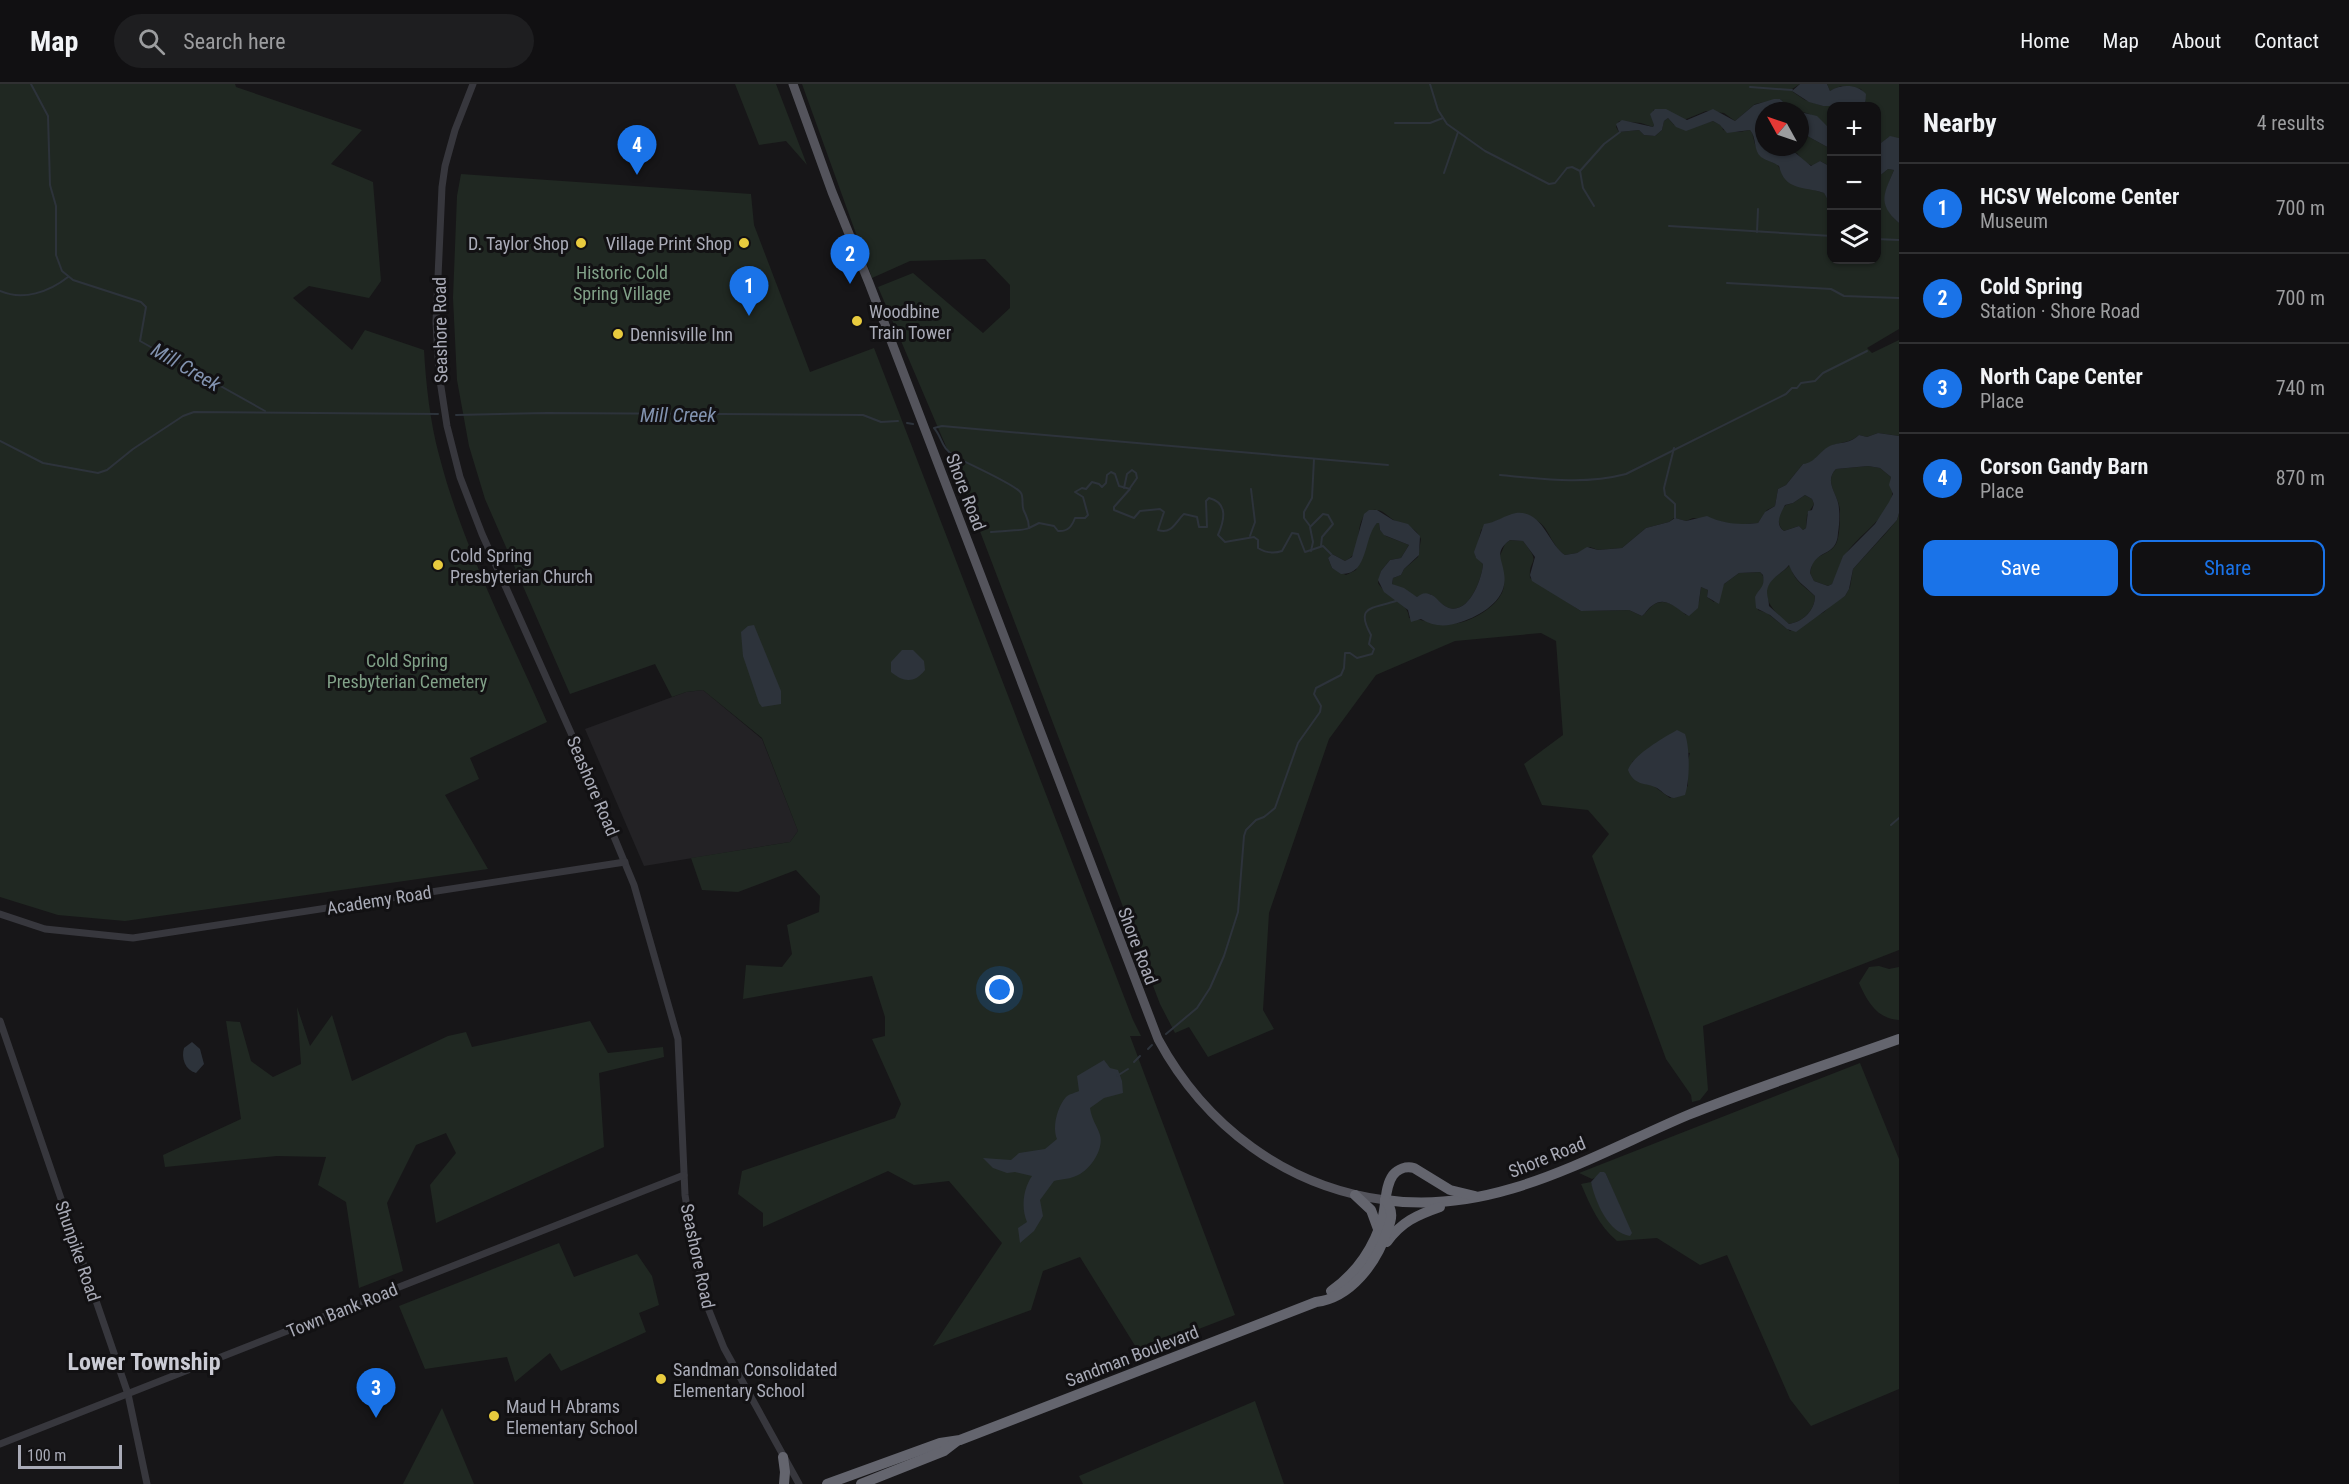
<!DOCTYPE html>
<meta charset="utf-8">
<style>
:root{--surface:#111012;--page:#1e1e20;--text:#f1f3f6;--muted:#9c9d9f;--line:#303032;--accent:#1a73e8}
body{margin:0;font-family:"Roboto Condensed",sans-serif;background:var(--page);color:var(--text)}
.controls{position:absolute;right:18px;top:18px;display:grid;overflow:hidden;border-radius:12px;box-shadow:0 2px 4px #0004}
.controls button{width:54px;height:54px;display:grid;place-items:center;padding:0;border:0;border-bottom:2px solid var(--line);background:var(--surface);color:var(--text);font:30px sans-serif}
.compass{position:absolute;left:1755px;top:18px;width:54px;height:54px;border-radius:50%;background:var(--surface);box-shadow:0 2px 4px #0004;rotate:310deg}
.scale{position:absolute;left:18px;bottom:15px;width:104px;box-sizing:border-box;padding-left:6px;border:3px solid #a9abb7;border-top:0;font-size:16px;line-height:21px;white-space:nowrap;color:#a9abb7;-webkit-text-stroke:4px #121113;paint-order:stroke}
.you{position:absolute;left:1000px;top:906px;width:21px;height:21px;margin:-15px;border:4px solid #fff;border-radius:50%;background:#1a73e8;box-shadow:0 0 0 9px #1a73e833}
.badge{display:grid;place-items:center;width:39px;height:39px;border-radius:50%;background:var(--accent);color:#fff;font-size:20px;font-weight:700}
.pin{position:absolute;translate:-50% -50px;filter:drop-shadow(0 2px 3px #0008)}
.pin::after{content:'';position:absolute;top:32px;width:21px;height:18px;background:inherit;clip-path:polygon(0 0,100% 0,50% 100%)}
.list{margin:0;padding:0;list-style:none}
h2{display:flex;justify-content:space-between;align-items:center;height:78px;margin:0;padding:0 24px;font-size:26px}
h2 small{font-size:20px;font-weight:400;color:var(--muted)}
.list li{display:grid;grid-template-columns:39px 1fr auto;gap:18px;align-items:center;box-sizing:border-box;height:90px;padding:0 24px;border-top:2px solid var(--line)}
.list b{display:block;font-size:22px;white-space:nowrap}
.list p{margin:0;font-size:20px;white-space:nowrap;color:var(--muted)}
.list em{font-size:20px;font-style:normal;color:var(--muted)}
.actions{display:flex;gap:12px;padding:18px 24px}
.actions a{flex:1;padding:14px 0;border:2px solid var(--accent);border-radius:12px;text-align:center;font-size:21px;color:var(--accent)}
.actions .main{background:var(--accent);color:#fff}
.icon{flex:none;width:33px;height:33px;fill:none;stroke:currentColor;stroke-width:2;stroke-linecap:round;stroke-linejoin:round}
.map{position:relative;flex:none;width:1899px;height:1400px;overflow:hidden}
header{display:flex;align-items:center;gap:36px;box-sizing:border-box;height:84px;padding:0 30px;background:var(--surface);border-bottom:2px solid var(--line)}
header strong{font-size:28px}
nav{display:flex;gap:33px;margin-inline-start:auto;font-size:21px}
.search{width:420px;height:54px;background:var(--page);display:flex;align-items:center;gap:15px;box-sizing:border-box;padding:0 21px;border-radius:33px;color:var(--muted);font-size:22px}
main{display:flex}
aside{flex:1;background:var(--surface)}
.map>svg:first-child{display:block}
.built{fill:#232225}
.green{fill:#202822;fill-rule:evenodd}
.water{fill:#2d333b;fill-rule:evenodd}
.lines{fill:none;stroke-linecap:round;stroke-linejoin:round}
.stream{stroke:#2d333b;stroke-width:2}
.minor{stroke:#37373d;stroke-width:7}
.major{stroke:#54545c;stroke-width:9}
.highway{stroke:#64656e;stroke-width:10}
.poi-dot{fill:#e8cb3e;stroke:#121113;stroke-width:2}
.labels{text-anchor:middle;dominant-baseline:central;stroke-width:6;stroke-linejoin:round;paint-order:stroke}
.poi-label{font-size:18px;fill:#a9abb7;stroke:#121113;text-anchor:start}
.park-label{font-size:18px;fill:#81a188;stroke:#121113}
.street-label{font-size:18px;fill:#a9abb7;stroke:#121113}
.water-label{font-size:20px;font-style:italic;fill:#8293b0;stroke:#121113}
.district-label{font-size:24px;font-weight:bold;fill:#cacbd4;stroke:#121113}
</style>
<header>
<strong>Map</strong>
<div class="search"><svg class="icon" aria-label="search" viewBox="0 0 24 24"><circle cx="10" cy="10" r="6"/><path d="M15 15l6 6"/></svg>Search here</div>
<nav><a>Home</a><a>Map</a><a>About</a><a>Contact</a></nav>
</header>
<main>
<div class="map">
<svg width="1899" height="1400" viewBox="0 0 1899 1400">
<rect width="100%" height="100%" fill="#171618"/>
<polygon class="built" points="703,606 762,655 798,747 790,758 644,782 585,645 686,608"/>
<g class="green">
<path d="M0 0H235L236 3 362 46 331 80 373 98 381 197 369 214 309 202 293 214 352 266 365 246 424 266C426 301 430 337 439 371 463 464 509 551 547 638L470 674 479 695 445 711 488 785 125 837 58 831 0 813Z"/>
<polygon points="735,0 776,0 807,81 786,57 759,61"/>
<path d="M802 0H1800L1792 5 1793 8 1805 16 1823 22H1840H1832L1831 46C1820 35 1809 27 1793 27L1780 15 1755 20 1735 37 1724 29 1706 27 1684 36C1672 30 1667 23 1653 26L1654 41 1653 43 1641 39 1619 37 1616 43 1619 48 1639 46 1644 51 1655 52 1662 46 1664 37 1668 34 1674 41 1697 42 1713 37 1722 42 1723 46 1739 48 1750 46C1754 51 1753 54 1755 60 1757 69 1768 77 1777 80L1780 85 1814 106 1824 109 1832 120V176H1876L1877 94 1888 85 1894 86C1885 108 1878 120 1899 139V245L1867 264 1872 269 1899 256V352L1878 349 1867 353 1859 351C1852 358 1843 358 1833 361 1825 364 1816 374 1810 380H1803L1786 401 1778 405 1775 422 1767 426 1758 439 1734 441 1715 436 1693 434 1686 437 1674 434 1669 438 1646 444 1622 464 1598 466 1590 463 1577 469 1565 471C1556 466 1551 453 1545 444 1528 422 1500 432 1481 446L1475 472 1483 480C1482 495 1469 530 1449 524 1441 521 1436 514 1430 510L1417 513 1392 500 1393 494 1401 491 1404 485 1418 473 1421 455C1415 441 1403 442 1392 435 1387 431 1382 426 1376 426 1372 425 1366 429 1364 432 1354 446 1364 469 1345 477L1332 470 1328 474 1332 484 1346 491 1356 486 1372 444 1377 439H1379L1380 446 1386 452 1409 461 1401 474 1390 476 1381 487 1378 499C1386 513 1409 518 1409 534 1423 536 1435 540 1450 540 1469 540 1501 522 1504 502 1505 492 1501 484 1499 474L1505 460 1510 456 1523 457C1543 482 1528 473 1530 494L1581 527 1629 526 1642 532C1646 529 1649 524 1653 521 1666 513 1677 523 1686 531L1699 518 1701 503 1708 506 1707 513 1714 518 1724 500 1739 489 1760 488C1767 494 1764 505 1757 510L1758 526 1767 529 1790 547 1824 528 1833 519 1845 512 1850 503 1853 485 1886 449 1897 436 1899 429V866L1703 942 1708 1006 1700 1016 1692 1018 1691 1011 1666 975 1592 772 1609 750 1588 726 1542 721 1524 680 1563 651 1556 557 1541 549 1455 557 1376 591 1329 655 1269 829 1263 926 1274 945 1208 973 1189 943 1175 949 1160 920 962 400 878 203 913 189 983 249 1010 224V201L985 175 910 177 872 194ZM1650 665 1690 669 1687 679 1688 702 1670 714 1655 703 1632 678Z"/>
<polygon points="1827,0 1899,0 1899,54 1889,53 1877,62 1876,22 1865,22 1866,19 1861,5 1841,2 1830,7"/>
<polygon points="1800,48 1831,65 1831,83 1820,77 1813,82 1804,78 1797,69 1781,63 1800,63"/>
<polygon points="461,90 751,110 754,141 810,288 874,264 1133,936 1141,952 1130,952 1235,1231 1139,1268 1080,1173 1043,1187 1031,1226 933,1262 1002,1159 949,1097 914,1101 888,1087 763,1143 763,1129 738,1110 742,1087 895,1034 901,1020 872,955 885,952 885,933 872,892 743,915 746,881 782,883 792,870 787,841 819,828 820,812 796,786 738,808 702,806 691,774 790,758 798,747 762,654 703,606 686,608 672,613 655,580 570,610 485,415 469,362 457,296 453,214 457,112"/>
<path d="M1868 382 1880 384 1891 393C1889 400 1893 405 1892 411 1890 432 1856 453 1846 470 1839 479 1838 490 1832 500L1828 502 1814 497 1810 489 1813 477C1820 470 1831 469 1836 460 1840 452 1840 435 1840 426 1839 412 1823 398 1836 385Z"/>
<path d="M1805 411 1812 415 1814 420 1807 431 1806 444 1803 446 1799 442 1784 447C1775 440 1779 427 1786 421L1793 419Z"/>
<path d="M1790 481C1794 497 1804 502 1815 512 1815 527 1802 538 1789 540 1775 530 1755 509 1775 493 1780 489 1785 486 1790 481Z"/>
<path d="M1879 882 1889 885 1899 883V936C1877 935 1867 917 1859 899L1869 883Z"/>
<polygon points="297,923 310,962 332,931 352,997 448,952 466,948 472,963 590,937 608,969 663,963 664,973 599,989 604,1063 436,1139 430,1101 456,1069 446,1049 416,1061 387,1119 403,1187 359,1204 346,1118 318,1101 326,1073 277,1072 165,1083 163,1071 241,1035 226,937 240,938 251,977 273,993 301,980"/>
<path d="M1860 979 1899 1075V1305L1811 1342 1790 1315 1727 1171 1700 1181 1657 1154 1617 1157C1599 1142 1590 1121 1581 1100L1591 1098 1598 1119 1606 1134 1631 1150 1606 1090 1592 1095 1579 1089Z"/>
<polygon points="559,1159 574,1193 637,1170 652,1192 659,1221 639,1229 646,1248 561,1287 550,1269 515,1298 507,1273 425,1285 399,1222"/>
<polygon points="1255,1317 1284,1400 1083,1400 1079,1392"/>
<polygon points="442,1324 474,1400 403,1400"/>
</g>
<g class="water">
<path d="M1800 0H1827L1830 7C1841 0 1857 0 1866 10L1865 22H1823L1809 18 1792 7Z"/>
<path d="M1774 15H1780L1793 27H1764V63H1781L1792 66 1811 82 1820 77 1831 83V121L1824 109C1803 102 1785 107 1779 82 1774 78 1766 77 1761 73 1753 66 1757 54 1750 46L1727 49 1720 41 1713 37 1686 47 1676 43 1668 34 1664 37 1662 46 1655 52 1644 51 1639 46 1619 48 1616 40 1622 36 1653 43 1654 41 1650 30 1655 25H1666L1687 36 1713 25 1735 37 1754 21Z"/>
<polygon points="1800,28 1817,32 1831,46 1831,65 1800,48"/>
<path d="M1890 52 1899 54V139C1876 119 1885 108 1894 86L1888 85 1877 94V62Z"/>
<path d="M1878 349 1899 352V429L1897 436 1853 485 1849 505 1845 512 1796 548 1787 545 1770 531 1756 524 1755 513C1760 503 1765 504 1763 491L1760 488 1739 489 1724 500 1719 520 1707 513 1708 506 1701 503 1698 524 1689 532C1678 527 1667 511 1653 521 1648 524 1646 529 1642 532L1629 526 1581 527 1532 497 1530 491 1535 473 1523 457 1510 456C1494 468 1502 474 1504 489 1509 515 1482 531 1461 538 1446 543 1435 543 1421 535L1411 538 1408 526 1384 508 1378 496 1381 487 1390 476 1401 474 1409 461 1384 451 1380 446 1379 439H1377C1363 454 1369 491 1341 490L1332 484 1328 474 1332 470 1345 477 1352 473 1364 430 1369 426H1377L1393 436 1408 440 1420 452 1419 471 1404 485 1401 491 1393 494 1392 500 1404 504 1417 513C1420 511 1424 508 1429 510 1437 512 1440 521 1449 524 1469 530 1482 495 1483 480L1476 474 1474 468 1484 440C1495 439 1505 431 1516 429 1543 426 1548 460 1565 471L1577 469 1587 463 1598 466 1622 464 1646 444 1669 438 1675 434 1686 437 1707 432C1724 440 1739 441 1758 439L1765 428 1775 422 1778 405 1786 401 1803 380C1816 379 1819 366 1832 361 1842 358 1851 359 1859 351L1867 353ZM1868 382 1880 384 1891 393 1889 401 1893 410 1889 418 1875 440 1843 472 1832 500 1828 502 1814 497 1810 489C1814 463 1837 475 1838 449 1839 442 1840 433 1839 425 1839 411 1823 398 1836 385ZM1805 411 1812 415 1814 420 1812 426 1808 427 1806 444 1803 446 1799 442 1784 447C1774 440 1781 429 1785 421L1793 419ZM1789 481C1795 497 1804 501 1815 512 1815 527 1802 538 1789 540L1769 522C1769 516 1767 513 1767 507 1769 494 1782 490 1789 481Z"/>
<polygon points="754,541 781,607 781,620 762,623 759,619 743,572 741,548 748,542"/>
<path d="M902 566H913L924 577 925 586C914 600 903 598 891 588V578Z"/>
<path d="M1677 646 1685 650C1690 664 1690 696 1685 711L1674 714C1667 713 1663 708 1657 704 1646 698 1635 703 1628 686 1633 671 1663 654 1677 646Z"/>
<path d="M192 958 200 965 204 980 196 989C185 986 181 974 184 964Z"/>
<path d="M1104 976 1110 984 1118 986 1122 997 1123 1009 1104 1014 1090 1024C1092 1037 1097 1041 1100 1051 1104 1065 1091 1085 1078 1091 1071 1095 1062 1095 1054 1097L1040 1116 1043 1132 1034 1147 1020 1159 1018 1144 1027 1138C1021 1124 1023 1105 1032 1092L1015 1088 1007 1089 993 1084 983 1074 1011 1076 1019 1069 1045 1065 1057 1055C1052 1044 1057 1023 1066 1013 1069 1010 1075 1009 1079 1007L1077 992Z"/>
<path d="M1600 1088H1604L1606 1090 1632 1149 1630 1152C1608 1149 1595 1117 1591 1098Z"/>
</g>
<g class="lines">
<g class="stream">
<polyline points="31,0 48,32 50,101 56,122 56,171 62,187 73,196 141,218 146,223 140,257 265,327"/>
<polyline points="1430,0 1438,26 1447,40 1485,67 1549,100 1555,99 1567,84 1572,83 1580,87"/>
<polyline points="1750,3 1792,6"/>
<polyline points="1395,39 1430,39 1443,34"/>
<polyline points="1444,89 1458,48"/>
<polyline points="1594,122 1583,104 1580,87 1604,60 1620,48"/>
<polyline points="1669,142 1832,152"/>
<polyline points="1757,148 1758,125"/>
<polyline points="1876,155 1899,156"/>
<polyline points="1727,199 1831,205 1844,212 1899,214"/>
<path d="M0 207C23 217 49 208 68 193"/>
<polyline points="456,331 547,329 863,331 881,338 898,337"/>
<polyline points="907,339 913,340"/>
<polyline points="0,357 43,379 98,389 107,386 133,365 183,332 194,328 438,330"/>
<polyline points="1674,364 1664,404 1665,411 1675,420 1675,434"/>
<path d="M1500 391C1543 395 1584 401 1626 390L1786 310 1792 304H1797L1801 299 1815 297 1823 289 1867 267"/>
<polyline points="1124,404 1127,390 1132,386 1136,389 1137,394 1130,404"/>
<polyline points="1310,442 1304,434 1304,428 1312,414 1314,375"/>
<path d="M991 448C998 447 1024 447 1029 444"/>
<polyline points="1250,452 1255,438 1251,405"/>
<polyline points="1311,467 1313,458 1310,443 1323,430 1328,431 1333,440 1322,453 1321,462"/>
<path d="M1331 470 1323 462 1305 468 1298 450 1292 449 1282 467C1273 470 1266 469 1258 464V456L1254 453 1225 458 1218 451C1224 437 1229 419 1209 414L1206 417 1207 443H1199L1197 433 1184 430C1176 437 1172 451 1158 446L1164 428 1160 425 1140 427 1134 434 1114 426V423L1130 405 1119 402 1115 390 1111 388 1107 391 1106 399 1102 403 1099 400 1092 398 1086 405 1082 404 1075 408 1083 413 1088 431 1085 434H1075C1072 442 1068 448 1058 447L1054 442 1039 439 1029 444C1029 436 1027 434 1024 427 1021 421 1024 414 1021 409 1017 401 966 379 956 373 940 364 943 354 934 344L942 342 1388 381"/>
<polyline points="1891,741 1899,734"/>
<path d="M1166 950 1197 924 1210 904 1224 872 1238 828 1244 752 1246 746 1256 736 1264 733 1275 724 1298 659 1320 628 1321 622 1314 610 1316 604 1341 591 1344 584 1345 569H1350L1357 574 1372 570 1374 565 1369 560 1371 551C1355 522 1371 525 1396 517"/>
<polyline points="1148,965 1152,961"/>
<polyline points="1134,978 1140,972"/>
<polyline points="1117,992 1128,985"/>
</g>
<g class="minor">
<polyline points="473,0 455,46 445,82 442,103 436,238 439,290 447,342 460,393 482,450 571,649 634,801 678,955 685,1111 693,1160 706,1219 724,1264 799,1400"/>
<polyline points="0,830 45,845 133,854 625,778"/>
<polyline points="0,937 128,1310 147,1400"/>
<polyline points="0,1360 684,1091"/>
</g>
<path class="major" d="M793 0 832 108 869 199 1158 955C1205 1042 1286 1103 1385 1116"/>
<g class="highway">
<polyline points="1355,1111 1371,1126 1378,1145"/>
<path d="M1385 1116C1495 1132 1591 1072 1688 1031 1757 1003 1829 980 1899 955"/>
<path d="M1387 1158C1401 1138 1417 1131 1440 1123"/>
<path d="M1331 1207C1357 1189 1375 1162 1383 1132 1386 1119 1385 1102 1393 1091 1398 1085 1406 1082 1414 1084L1450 1106 1475 1112"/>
<polyline points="783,1373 785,1388 784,1400"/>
<path d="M827 1400 940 1359 960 1356 1316 1218C1351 1214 1377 1178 1387 1147 1392 1135 1394 1127 1385 1116"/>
<polyline points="861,1400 944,1367 957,1357"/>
</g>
</g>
<g class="poi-dot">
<circle cx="581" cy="159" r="6"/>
<circle cx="744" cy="159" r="6"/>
<circle cx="857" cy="237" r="6"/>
<circle cx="618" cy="250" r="6"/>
<circle cx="438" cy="481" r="6"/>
<circle cx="661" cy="1295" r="6"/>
<circle cx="494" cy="1332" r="6"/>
</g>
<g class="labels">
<g class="poi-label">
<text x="569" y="159" text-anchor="end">D. Taylor Shop</text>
<text x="732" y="159" text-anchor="end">Village Print Shop</text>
<text x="869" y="227">Woodbine<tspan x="869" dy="21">Train Tower</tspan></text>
<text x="630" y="250">Dennisville Inn</text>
<text x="450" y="471">Cold Spring<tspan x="450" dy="21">Presbyterian Church</tspan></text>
<text x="673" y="1285">Sandman Consolidated<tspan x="673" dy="21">Elementary School</tspan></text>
<text x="506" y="1322">Maud H Abrams<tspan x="506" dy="21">Elementary School</tspan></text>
</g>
<g class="park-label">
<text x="622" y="188">Historic Cold<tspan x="622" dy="21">Spring Village</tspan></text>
<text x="407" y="576">Cold Spring<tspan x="407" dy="21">Presbyterian Cemetery</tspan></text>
</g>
<g class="street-label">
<text transform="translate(440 246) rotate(-91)">Seashore Road</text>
<text transform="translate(966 408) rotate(69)">Shore Road</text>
<text transform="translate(593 702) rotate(67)">Seashore Road</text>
<text transform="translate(379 816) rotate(-9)">Academy Road</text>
<text transform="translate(1138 862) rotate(69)">Shore Road</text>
<text transform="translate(1547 1073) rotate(-22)">Shore Road</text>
<text transform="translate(78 1167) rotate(71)">Shunpike Road</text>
<text transform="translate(698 1172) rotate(78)">Seashore Road</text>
<text transform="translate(342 1226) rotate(-22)">Town Bank Road</text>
<text transform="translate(1132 1272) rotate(-21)">Sandman Boulevard</text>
</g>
<g class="water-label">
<text transform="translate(186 283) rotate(30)">Mill Creek</text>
<text x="678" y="331">Mill Creek</text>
</g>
<g class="district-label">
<text x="144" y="1278">Lower Township</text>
</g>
</g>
</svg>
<div class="controls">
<button>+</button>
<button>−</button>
<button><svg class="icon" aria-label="layers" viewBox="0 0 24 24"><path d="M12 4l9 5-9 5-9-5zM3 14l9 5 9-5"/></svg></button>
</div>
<svg class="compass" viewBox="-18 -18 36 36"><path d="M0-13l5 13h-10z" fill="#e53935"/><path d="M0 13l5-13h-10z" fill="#9c9d9f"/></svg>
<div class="scale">100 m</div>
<div class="you"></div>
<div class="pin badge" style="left:749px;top:232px">1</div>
<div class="pin badge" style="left:850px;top:200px">2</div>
<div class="pin badge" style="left:376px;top:1334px">3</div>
<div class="pin badge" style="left:637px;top:91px">4</div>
</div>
<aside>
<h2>Nearby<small>4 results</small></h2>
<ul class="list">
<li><span class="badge">1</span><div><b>HCSV Welcome Center</b><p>Museum</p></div><em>700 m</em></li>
<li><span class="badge">2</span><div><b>Cold Spring</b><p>Station · Shore Road</p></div><em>700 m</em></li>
<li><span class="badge">3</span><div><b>North Cape Center</b><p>Place</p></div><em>740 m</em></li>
<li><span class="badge">4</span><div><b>Corson Gandy Barn</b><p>Place</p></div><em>870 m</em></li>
</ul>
<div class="actions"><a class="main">Save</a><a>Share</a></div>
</aside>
</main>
